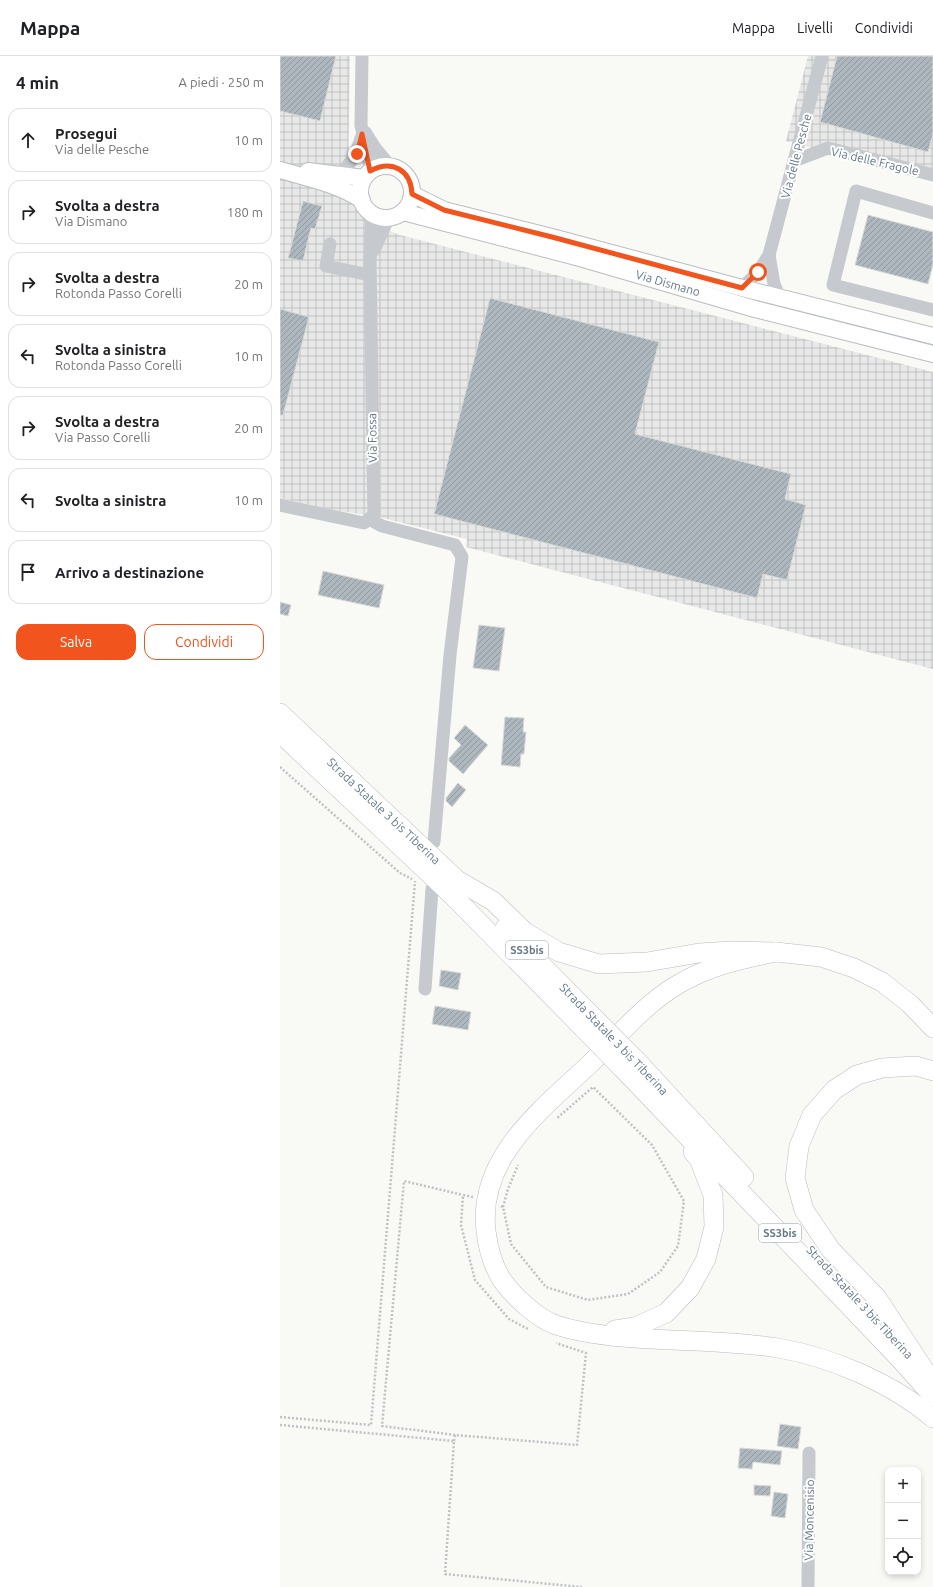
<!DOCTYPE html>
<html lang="it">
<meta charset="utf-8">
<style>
:root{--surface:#fff;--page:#f6f6f6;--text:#202124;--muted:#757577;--line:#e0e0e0;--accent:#f1541d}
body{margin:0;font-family:Ubuntu,sans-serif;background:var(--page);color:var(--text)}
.controls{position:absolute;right:12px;bottom:12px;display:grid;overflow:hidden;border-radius:8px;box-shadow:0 2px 6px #0003}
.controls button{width:36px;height:36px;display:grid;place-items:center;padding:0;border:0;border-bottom:1px solid var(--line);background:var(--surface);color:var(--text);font:20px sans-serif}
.stop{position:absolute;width:12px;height:12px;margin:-9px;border:3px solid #f1541d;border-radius:50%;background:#fff}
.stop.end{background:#f1541d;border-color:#fff;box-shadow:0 1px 4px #0008}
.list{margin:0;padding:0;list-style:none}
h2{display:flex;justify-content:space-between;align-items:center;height:52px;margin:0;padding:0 16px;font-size:17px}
h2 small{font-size:13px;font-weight:400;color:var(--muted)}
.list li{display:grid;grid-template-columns:26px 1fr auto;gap:12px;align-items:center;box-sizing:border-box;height:64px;margin:0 8px 8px;padding:0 8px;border:1px solid var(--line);border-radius:12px}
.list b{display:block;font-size:15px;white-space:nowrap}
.list p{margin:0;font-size:13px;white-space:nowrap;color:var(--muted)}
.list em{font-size:13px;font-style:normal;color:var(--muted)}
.actions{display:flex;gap:8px;padding:12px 16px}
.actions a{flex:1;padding:9px 0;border:1px solid var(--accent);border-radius:12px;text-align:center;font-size:14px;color:var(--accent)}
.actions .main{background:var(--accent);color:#fff}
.icon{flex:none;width:22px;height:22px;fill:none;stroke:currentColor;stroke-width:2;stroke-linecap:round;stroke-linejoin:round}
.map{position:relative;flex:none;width:653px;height:1531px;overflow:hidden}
header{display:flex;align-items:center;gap:24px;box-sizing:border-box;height:56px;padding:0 20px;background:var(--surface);border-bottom:1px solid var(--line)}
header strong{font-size:19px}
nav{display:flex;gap:22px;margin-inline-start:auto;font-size:14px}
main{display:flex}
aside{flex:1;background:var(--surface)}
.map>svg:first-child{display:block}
.industrial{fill:url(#industrial-grid)}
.building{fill:url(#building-hatch);stroke:#dadbd8}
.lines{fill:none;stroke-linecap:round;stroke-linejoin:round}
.major-casing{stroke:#b9bdc1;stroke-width:18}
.highway-casing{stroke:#b8bcbf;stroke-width:20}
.path{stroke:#bfc2c4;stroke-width:2.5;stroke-dasharray:2 2;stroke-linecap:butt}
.minor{stroke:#c6cace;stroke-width:13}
.major{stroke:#fff;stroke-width:16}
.highway{stroke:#fff;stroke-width:19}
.highway-bridge-casing{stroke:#b8bcbf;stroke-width:20;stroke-linecap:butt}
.highway-bridge{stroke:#fff;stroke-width:19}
.route{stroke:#f1541d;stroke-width:5}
.labels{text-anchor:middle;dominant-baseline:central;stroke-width:4;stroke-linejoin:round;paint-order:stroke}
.shield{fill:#fff;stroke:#93a0ac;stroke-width:1}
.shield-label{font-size:11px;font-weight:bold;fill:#657889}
.street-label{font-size:12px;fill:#657889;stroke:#fff}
</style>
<header>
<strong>Mappa</strong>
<nav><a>Mappa</a><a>Livelli</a><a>Condividi</a></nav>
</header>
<main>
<aside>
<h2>4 min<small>A piedi · 250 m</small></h2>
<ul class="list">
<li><svg class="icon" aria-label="ahead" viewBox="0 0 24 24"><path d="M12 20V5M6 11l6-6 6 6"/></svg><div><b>Prosegui</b><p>Via delle Pesche</p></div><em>10 m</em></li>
<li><svg class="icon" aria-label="right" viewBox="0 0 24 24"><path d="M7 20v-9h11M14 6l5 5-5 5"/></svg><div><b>Svolta a destra</b><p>Via Dismano</p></div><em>180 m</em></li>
<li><svg class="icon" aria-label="right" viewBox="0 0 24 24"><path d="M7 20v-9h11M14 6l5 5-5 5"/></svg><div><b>Svolta a destra</b><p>Rotonda Passo Corelli</p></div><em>20 m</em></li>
<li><svg class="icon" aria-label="left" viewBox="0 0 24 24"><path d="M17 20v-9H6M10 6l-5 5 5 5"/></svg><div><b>Svolta a sinistra</b><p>Rotonda Passo Corelli</p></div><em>10 m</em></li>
<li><svg class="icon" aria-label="right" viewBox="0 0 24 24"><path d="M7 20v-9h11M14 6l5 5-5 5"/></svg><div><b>Svolta a destra</b><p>Via Passo Corelli</p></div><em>20 m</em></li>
<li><svg class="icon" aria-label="left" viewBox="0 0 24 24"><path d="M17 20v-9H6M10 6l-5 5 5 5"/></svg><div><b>Svolta a sinistra</b></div><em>10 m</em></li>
<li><svg class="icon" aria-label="arrive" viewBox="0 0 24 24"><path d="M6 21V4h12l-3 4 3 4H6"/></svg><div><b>Arrivo a destinazione</b></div></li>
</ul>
<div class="actions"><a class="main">Salva</a><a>Condividi</a></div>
</aside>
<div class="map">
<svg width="653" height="1531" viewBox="0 0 653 1531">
<defs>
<pattern id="industrial-grid" width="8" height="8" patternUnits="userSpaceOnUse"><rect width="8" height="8" fill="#e7e8e7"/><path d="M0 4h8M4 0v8" fill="none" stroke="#bfc1c1"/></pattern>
<pattern id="building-hatch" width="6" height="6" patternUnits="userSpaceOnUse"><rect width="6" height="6" fill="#aeb7bd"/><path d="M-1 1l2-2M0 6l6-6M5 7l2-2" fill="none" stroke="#919a9f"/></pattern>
</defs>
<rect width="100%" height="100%" fill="#f9f9f6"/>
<g class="industrial">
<polygon points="0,0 70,0 68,125 72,143 82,158 97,170 120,179 653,316 653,613 186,491 187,483 99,461 47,453 0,442"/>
<polygon points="528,0 653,0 653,123 506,85"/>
</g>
<g class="building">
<polygon points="0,0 56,0 40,65 0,55"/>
<polygon points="557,0 653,0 653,78 648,96 540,66"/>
<polygon points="23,145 42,150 35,173 31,172 23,205 8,202"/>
<polygon points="588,159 653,176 653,208 648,228 575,209"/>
<polygon points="210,242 379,286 355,378 511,418 505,443 526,449 507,524 483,518 477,542 154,458"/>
<polygon points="0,253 29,261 3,359 0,359"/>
<polygon points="43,515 104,529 99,552 38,539"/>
<polygon points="0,546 11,549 8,560 0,558"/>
<polygon points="199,569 225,572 219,615 193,612"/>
<polygon points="225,661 244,662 243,676 246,676 244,698 241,698 240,711 221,709"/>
<polygon points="185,669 208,689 183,718 169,705 169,702 181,689 174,682"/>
<polygon points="178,727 186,734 172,751 166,745 166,742"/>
<polygon points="161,914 181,917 178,934 159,930"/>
<polygon points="155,950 191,956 188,974 152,968"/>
<polygon points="500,1368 521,1371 518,1393 497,1390"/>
<polygon points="460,1392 502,1395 500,1409 473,1406 472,1413 458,1412"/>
<polygon points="474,1429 491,1430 490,1440 474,1439"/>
<polygon points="494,1436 508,1438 505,1462 491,1460"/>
</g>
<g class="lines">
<g class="major-casing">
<g id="major">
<circle cx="106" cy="136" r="26"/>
<path d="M0 114C27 122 58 128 82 144"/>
<polyline points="28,115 84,122"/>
<polyline points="132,138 164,154 272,181 462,232 653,280"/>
<polyline points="123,156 300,202 475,253 653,298"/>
</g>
</g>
<g class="highway-casing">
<g id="highway">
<polyline points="0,657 124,774"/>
<polyline points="0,677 119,789"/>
<polyline points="177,824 213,845 245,876 279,896 319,908 367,906 419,897 453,895 496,896 541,901 574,912 602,926 630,948 653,972"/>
<polyline points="172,839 306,975"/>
<polyline points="225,872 316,964"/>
<path d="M496 896C462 903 428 910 397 929 365 948 339 979 313 1005 265 1051 197 1100 206 1175 208 1192 213 1210 222 1224 233 1240 258 1263 276 1269 294 1275 314 1278 332 1280 387 1286 443 1283 498 1292 551 1301 612 1327 653 1362"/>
<polyline points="357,1005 464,1121"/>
<polyline points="345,1015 619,1302 653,1340"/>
<polyline points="335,1274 355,1271 386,1257 410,1232 426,1203 434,1171 433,1139 419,1103 413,1096"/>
<polyline points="647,1318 597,1242 551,1194 524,1154 515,1122 519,1090 532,1059 554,1034 577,1019 602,1012 636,1010 653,1015"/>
</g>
</g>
<g class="path">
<polyline points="0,711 120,817 132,823"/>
<polyline points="193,1141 183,1139 181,1169 195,1224 229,1263 248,1273"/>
<polyline points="221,1150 223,1151 231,1188 266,1231 308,1244 348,1238 380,1216 398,1190 404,1145 372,1089 313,1031 276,1063"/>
<polyline points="223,1151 228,1133 238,1109"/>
<polyline points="0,1361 91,1369 135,825"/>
<polyline points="0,1369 174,1385 165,1518 302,1531"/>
<polyline points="175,1379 102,1370 124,1125 183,1139"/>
<polyline points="174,1385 175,1379 297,1389 306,1297 276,1287"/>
</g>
<g class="minor">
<polyline points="82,0 81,69 91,115"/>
<polyline points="85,76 95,92 110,110"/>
<polyline points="514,105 548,92 653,119"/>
<path d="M59 119C72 106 76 99 81 82"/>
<polyline points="653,157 576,135 553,229 653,254"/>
<polyline points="50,188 46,210 90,219"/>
<polyline points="94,194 109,161"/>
<polyline points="489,199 494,228 500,242"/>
<polyline points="462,232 478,216 489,199 542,0"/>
<polyline points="0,449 84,467 94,459 90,207 92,157"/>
<polyline points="89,463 102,470 175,489 182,501 170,599 154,786"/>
<polyline points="145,933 152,833"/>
<polyline points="528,1531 529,1397"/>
</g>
<use href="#major" class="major"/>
<use href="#highway" class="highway"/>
<g class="highway-bridge-casing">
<g id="highway-bridge">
<polyline points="124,774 177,824"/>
<polyline points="119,789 172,839"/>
<polyline points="316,964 357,1005"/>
<polyline points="306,975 345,1015"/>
</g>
</g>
<use href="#highway-bridge" class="highway-bridge"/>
</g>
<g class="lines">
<path class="route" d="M77 98 82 78 90 115C112 103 131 114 132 138L164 154 272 181 462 232 478 216"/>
</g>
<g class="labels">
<g class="shield">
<rect x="226" y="885" width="42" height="18" rx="3"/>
<rect x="479" y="1168" width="42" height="18" rx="3"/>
</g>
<g class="shield-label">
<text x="247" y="894">SS3bis</text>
<text x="500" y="1177">SS3bis</text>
</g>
<g class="street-label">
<text transform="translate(516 100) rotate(-75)">Via delle Pesche</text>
<text transform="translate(595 105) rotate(13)">Via delle Fragole</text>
<text transform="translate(388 227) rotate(16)">Via Dismano</text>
<text transform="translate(92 382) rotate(-91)">Via Fossa</text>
<text transform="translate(104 755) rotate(43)">Strada Statale 3 bis Tiberina</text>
<text transform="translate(334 983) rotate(46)">Strada Statale 3 bis Tiberina</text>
<text transform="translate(580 1246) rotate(47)">Strada Statale 3 bis Tiberina</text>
<text transform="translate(529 1464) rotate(-89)">Via Moncenisio</text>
</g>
</g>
</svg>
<div class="controls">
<button>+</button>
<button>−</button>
<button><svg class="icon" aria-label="locate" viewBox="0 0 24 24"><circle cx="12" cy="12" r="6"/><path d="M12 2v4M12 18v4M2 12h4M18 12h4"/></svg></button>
</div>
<div class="stop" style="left:478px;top:216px"></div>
<div class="stop end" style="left:77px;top:98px"></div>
</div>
</main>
